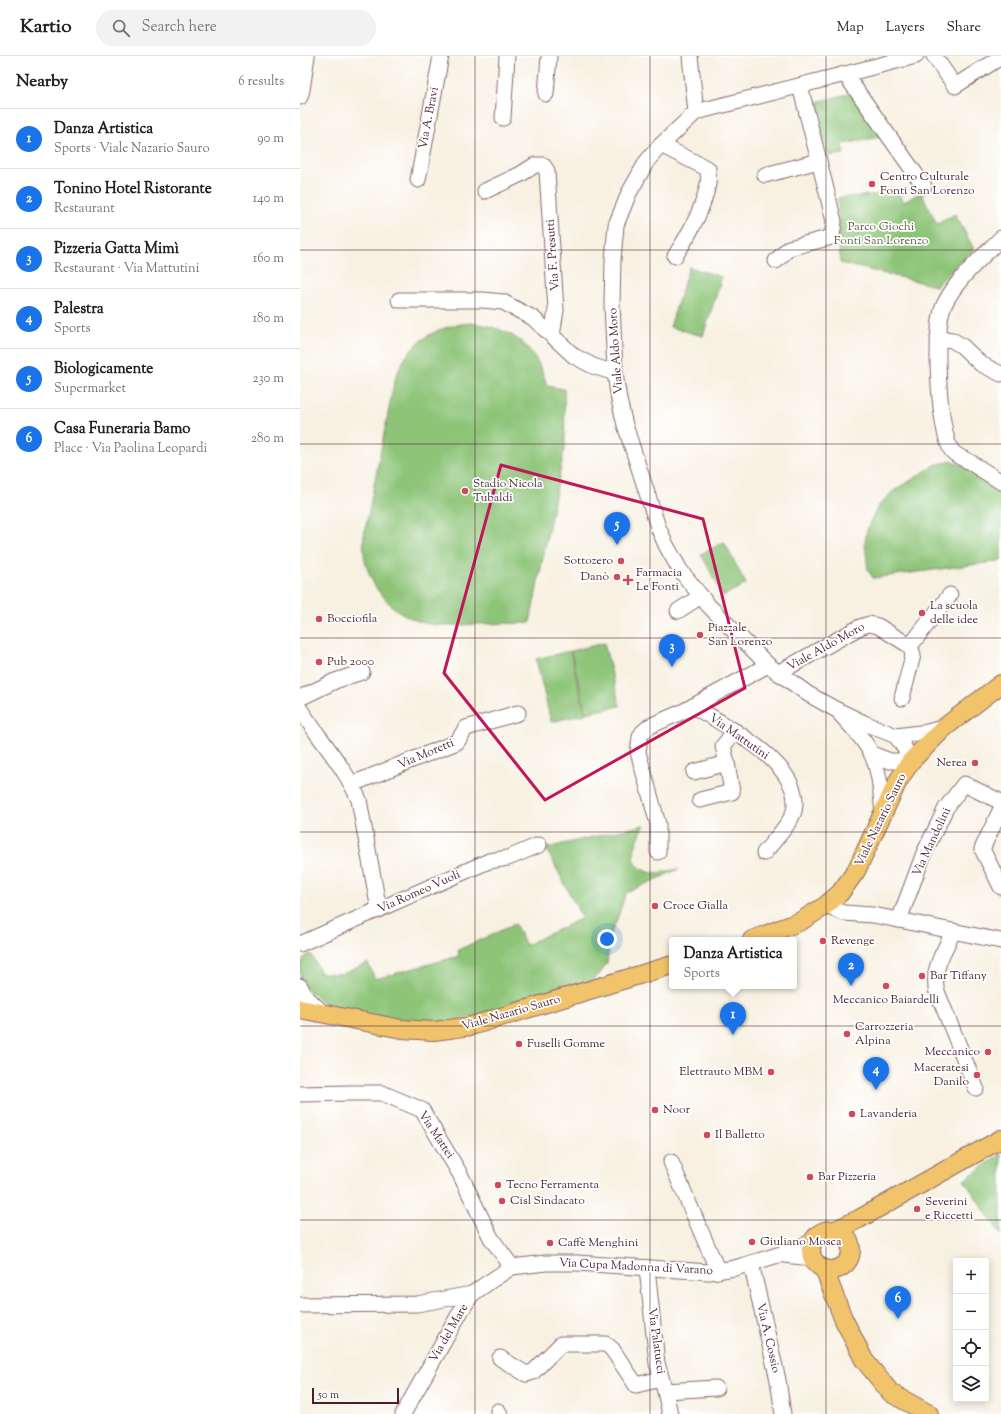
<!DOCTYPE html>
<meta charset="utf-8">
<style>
:root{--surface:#fff;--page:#f2f2f2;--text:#202124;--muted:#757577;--line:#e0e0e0;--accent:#1a73e8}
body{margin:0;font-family:"Sorts Mill Goudy",serif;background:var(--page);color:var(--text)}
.controls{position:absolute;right:12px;bottom:12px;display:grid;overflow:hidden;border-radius:4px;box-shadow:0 2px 10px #0003}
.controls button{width:36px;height:36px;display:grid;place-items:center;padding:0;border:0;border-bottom:1px solid var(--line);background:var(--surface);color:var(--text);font:20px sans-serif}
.scale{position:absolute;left:12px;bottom:10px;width:87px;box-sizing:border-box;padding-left:4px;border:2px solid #4a1f2b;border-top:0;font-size:11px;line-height:14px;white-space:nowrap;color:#4a1f2b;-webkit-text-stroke:3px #fff;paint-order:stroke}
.you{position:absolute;left:307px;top:883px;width:14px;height:14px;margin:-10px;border:3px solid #fff;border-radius:50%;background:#1a73e8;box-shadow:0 0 0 6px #1a73e833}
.badge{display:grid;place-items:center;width:26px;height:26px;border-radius:50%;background:var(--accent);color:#fff;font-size:13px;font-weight:700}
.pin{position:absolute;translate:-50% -33px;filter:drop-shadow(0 1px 2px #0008)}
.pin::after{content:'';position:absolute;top:21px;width:14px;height:12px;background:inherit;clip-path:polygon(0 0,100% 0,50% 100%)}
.popup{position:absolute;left:369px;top:881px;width:128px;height:52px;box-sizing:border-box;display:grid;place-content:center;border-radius:4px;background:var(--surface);filter:drop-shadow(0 1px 3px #0005);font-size:13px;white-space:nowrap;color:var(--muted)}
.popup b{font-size:15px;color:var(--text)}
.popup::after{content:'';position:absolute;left:50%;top:100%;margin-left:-8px;border:8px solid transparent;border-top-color:var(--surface)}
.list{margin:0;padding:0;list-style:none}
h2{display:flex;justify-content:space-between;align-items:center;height:52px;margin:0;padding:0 16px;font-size:17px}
h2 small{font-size:13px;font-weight:400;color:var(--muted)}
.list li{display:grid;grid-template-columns:26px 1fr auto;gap:12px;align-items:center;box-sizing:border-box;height:60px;padding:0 16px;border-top:1px solid var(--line)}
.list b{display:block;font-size:15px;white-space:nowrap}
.list p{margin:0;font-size:13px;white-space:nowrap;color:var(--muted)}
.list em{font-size:13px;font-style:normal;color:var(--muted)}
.icon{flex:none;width:22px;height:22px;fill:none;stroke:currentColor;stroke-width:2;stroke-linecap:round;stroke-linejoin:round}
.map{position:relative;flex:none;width:701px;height:1358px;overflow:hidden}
header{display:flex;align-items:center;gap:24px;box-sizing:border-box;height:56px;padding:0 20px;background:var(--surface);border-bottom:1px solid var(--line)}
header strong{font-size:19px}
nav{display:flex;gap:22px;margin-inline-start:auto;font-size:14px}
.search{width:280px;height:36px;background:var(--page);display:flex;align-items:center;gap:10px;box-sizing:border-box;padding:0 14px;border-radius:22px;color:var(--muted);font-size:15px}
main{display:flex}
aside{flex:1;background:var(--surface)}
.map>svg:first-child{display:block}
.green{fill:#8dc478;stroke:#6c7252}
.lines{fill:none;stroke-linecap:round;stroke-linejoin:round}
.minor-casing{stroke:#87686b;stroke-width:17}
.major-casing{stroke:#87686b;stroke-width:20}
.minor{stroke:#fff;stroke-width:15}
.major{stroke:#f1c36a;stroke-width:18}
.marked{fill:none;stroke:#c2185b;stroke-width:3;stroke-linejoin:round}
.grid{fill:none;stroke:#4a1f2b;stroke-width:1;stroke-opacity:0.55}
.poi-dot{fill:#d1495b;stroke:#fff;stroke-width:1.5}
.labels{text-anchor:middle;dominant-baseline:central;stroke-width:3.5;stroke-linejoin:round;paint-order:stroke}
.street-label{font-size:12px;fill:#4a1f2b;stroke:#fff}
.poi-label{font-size:12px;fill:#4a1f2b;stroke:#fff;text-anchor:start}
.park-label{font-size:12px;fill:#615946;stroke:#fff}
</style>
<header>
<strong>Kartio</strong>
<div class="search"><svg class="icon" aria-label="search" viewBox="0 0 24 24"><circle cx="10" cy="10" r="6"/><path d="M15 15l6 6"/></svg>Search here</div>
<nav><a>Map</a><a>Layers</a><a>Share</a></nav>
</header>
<main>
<aside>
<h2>Nearby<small>6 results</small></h2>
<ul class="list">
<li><span class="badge">1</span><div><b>Danza Artistica</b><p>Sports · Viale Nazario Sauro</p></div><em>90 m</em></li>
<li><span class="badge">2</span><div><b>Tonino Hotel Ristorante</b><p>Restaurant</p></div><em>140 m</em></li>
<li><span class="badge">3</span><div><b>Pizzeria Gatta Mimì</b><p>Restaurant · Via Mattutini</p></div><em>160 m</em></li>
<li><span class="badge">4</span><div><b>Palestra</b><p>Sports</p></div><em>180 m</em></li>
<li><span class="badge">5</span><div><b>Biologicamente</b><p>Supermarket</p></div><em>230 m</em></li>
<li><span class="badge">6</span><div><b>Casa Funeraria Bamo</b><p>Place · Via Paolina Leopardi</p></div><em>280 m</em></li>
</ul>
</aside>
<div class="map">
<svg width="701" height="1358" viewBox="0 0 701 1358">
<rect width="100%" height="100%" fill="#fff"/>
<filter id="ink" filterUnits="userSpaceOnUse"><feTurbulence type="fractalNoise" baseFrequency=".025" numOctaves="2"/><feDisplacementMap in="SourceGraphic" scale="8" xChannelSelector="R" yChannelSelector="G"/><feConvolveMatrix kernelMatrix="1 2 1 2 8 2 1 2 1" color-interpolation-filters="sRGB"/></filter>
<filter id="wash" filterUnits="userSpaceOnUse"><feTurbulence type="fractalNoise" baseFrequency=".012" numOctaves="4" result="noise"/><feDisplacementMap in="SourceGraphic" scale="16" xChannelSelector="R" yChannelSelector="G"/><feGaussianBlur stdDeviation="0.9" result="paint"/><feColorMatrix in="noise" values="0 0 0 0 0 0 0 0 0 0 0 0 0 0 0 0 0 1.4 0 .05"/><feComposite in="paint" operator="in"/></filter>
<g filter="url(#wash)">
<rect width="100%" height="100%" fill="#f8f1e2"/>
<g class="green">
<polygon points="552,37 581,81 543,88 544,98 529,100 512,47"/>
<polygon points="596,132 604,146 621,136 637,168 655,158 674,193 636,230 540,207 538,142 582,138 582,133"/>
<polygon points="389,211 422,221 403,280 370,271"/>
<path d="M171 267C212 272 236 289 247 330L264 333 265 390 230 567C212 567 193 568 175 568 163 569 150 570 138 569 112 568 88 551 75 530 66 514 62 498 64 480L94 327C105 289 132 270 171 267Z"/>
<polygon points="652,405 669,412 701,433 701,505 573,522 568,514 565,488 566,478 569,468 578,450 592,436 635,409"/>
<polygon points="424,486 446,528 423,540 401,498"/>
<polygon points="304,587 320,650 286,657 271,595"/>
<polygon points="270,595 285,658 251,666 236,603"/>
<path d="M344 769 335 791 333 804C348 823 357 816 379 813L326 837 316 866 311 876 307 907 299 919 290 927 167 962 137 966 108 965 36 952 23 947 6 932 1 922 0 915 1 907 4 902 11 898 21 917 42 918 68 907 75 923 159 900 158 894 215 868 226 889 282 862 246 792Z"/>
<polygon points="701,1098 701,1179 664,1124"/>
</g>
</g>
<g filter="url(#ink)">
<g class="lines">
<g class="minor-casing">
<g id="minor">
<polyline points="390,0 396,56"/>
<polyline points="616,0 396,56 361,89 347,105 329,137 316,169 313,203 312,248 315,317 319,344 325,369 358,471 366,489 380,514 408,549 468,609 508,638 535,653 564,667 596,680 628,676 645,671"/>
<polyline points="634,0 655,30 701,1"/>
<polyline points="545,18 624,130"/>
<polyline points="246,38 249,0"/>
<polyline points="0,41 2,34 7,0"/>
<polyline points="203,62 207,0"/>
<path d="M361 89 408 113C408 118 409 123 408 128 403 153 389 179 375 200"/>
<polyline points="465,119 519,105 500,30"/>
<polyline points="118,124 141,0"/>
<polyline points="185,135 221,118 235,109 243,109 247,115 256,254 252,280"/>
<path d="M701 182C681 203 657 222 644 249 633 270 638 376 652 395 656 400 664 403 670 406 680 413 691 419 701 426"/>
<polyline points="476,205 489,192 532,181 534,165 519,105"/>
<polyline points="99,244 183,244 203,246 233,262 274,300 293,310 315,317"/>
<polyline points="638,282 652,284 662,290 681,308 701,318"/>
<polyline points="378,555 401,540"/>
<polyline points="610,590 650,539"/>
<polyline points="478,617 560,571 569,568 578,570 610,590 613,599 602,642"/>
<polyline points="0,642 35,625 62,616"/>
<path d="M393 650C424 669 505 709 494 755 491 767 472 787 464 797"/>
<path d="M0 653C20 684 45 711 59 744L79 854"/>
<path d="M541 659C552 671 565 684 572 699 580 717 581 738 583 757"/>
<polyline points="572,698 590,705 611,705 604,691 596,680"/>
<polyline points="394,716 427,707 423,690 435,675"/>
<polyline points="52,728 157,686 166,672 218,657"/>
<polyline points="400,744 432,736 427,707"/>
<polyline points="701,753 682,793 701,831"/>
<polyline points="358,796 358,768 338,696 340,681 342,677 350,670 384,655 468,609"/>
<polyline points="525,850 544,857 573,859 599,864 701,885"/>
<polyline points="599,864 624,797 646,752 664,728 701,746"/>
<path d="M653 875C648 889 638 902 636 917 635 922 636 928 636 933L676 1032"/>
<polyline points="0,888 189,805 208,802 239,789"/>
<polyline points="0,930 5,940 23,957"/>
<polyline points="0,1038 50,1037 82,1037 122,1054 160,1118 191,1182 212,1211"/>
<polyline points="371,1106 418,1215"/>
<polyline points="484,1199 512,1202"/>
<polyline points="451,1207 478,1324 483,1358"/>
<polyline points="347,1212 357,1307 365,1335 370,1358"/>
<polyline points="0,1249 117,1248 172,1238"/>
<polyline points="200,1302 226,1318 233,1316 261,1288 306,1288 312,1293 336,1329 361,1323"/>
<polyline points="365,1335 416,1332"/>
<polyline points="198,1355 200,1358"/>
<polyline points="103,1358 161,1255 172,1238 189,1226 212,1211 246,1207 277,1207 409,1216 435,1212 481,1198 512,1186"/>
</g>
</g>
<g class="major-casing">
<g id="major">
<polyline points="452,884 501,865 525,850 540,837 556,815 598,725 611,705 645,671 701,628"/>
<polyline points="0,953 102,973 134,975 171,970 372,909"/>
<circle cx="531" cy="1194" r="20"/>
<polyline points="535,1174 559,1163 701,1083"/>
<polyline points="524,1213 543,1262 564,1304 591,1337 629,1358"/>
</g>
</g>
<use href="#minor" class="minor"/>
<use href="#major" class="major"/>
</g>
</g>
<path class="marked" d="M201 409 403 463 445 632 245 744 144 617Z"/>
<path class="grid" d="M175 0V1358M350 0V1358M526 0V1358M0 194H701M0 388H701M0 582H701M0 776H701M0 970H701M0 1164H701"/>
<g class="poi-dot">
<circle cx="572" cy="128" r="4"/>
<circle cx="165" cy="435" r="4"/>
<circle cx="321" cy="505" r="4"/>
<circle cx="317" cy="521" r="4"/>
<path d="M326 518h4v4h4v4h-4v4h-4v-4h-4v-4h4z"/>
<circle cx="622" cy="557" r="4"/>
<circle cx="19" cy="563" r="4"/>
<circle cx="400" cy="579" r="4"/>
<circle cx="19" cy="606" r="4"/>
<circle cx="675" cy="707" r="4"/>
<circle cx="355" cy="850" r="4"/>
<circle cx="523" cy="885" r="4"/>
<circle cx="622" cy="920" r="4"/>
<circle cx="586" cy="930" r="4"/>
<circle cx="547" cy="978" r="4"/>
<circle cx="219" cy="988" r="4"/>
<circle cx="688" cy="996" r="4"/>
<circle cx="471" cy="1016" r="4"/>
<circle cx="677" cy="1019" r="4"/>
<circle cx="355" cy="1054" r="4"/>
<circle cx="552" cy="1058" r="4"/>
<circle cx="407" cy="1079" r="4"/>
<circle cx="510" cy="1121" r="4"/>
<circle cx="198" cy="1129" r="4"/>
<circle cx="202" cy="1145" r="4"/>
<circle cx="617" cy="1153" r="4"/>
<circle cx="452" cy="1186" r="4"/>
<circle cx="250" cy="1187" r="4"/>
</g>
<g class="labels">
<g class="street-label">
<text transform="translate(129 62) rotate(-79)">Via A. Bravi</text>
<text transform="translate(253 199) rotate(-94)">Via F. Presutti</text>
<text transform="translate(316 295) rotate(-94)">Viale Aldo Moro</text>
<text transform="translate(526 591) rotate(-29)">Viale Aldo Moro</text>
<text transform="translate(439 681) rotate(35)">Via Mattutini</text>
<text transform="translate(126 698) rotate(-23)">Via Moretti</text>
<text transform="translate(581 764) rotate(-64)">Viale Nazario Sauro</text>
<text transform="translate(632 786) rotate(-65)">Via Mandolini</text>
<text transform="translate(119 836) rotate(-24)">Via Romeo Vuoli</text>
<text transform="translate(211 957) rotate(-16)">Viale Nazario Sauro</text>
<text transform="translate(136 1079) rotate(56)">Via Mattei</text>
<text transform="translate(336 1211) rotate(3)">Via Cupa Madonna di Varano</text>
<text transform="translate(149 1277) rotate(-60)">Via del Mare</text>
<text transform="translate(468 1282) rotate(77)">Via A. Cossio</text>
<text transform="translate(356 1285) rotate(82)">Via Palatucci</text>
</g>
<g class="poi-label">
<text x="580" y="121">Centro Culturale<tspan x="580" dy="14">Fonti San Lorenzo</tspan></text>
<text x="173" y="428">Stadio Nicola<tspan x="173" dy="14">Tubaldi</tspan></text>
<text x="313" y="505" text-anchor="end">Sottozero</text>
<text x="336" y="517">Farmacia<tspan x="336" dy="14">Le Fonti</tspan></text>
<text x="309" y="521" text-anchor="end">Danò</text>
<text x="630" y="550">La scuola<tspan x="630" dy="14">delle idee</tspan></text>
<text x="27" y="563">Bocciofila</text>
<text x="408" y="572">Piazzale<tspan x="408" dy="14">San Lorenzo</tspan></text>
<text x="27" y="606">Pub 2000</text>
<text x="667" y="707" text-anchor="end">Nerea</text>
<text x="363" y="850">Croce Gialla</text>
<text x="531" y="885">Revenge</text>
<text x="630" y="920">Bar Tiffany</text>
<text x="586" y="944" text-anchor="middle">Meccanico Baiardelli</text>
<text x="555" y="971">Carrozzeria<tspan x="555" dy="14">Alpina</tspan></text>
<text x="227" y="988">Fuselli Gomme</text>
<text x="680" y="996" text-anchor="end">Meccanico</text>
<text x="669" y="1012" text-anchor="end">Maceratesi<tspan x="669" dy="14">Danilo</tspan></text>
<text x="463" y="1016" text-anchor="end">Elettrauto MBM</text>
<text x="363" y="1054">Noor</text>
<text x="560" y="1058">Lavanderia</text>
<text x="415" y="1079">Il Balletto</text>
<text x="518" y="1121">Bar Pizzeria</text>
<text x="206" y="1129">Tecno Ferramenta</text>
<text x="210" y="1145">Cisl Sindacato</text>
<text x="625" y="1146">Severini<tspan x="625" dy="14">e Riccetti</tspan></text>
<text x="460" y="1186">Giuliano Mosca</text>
<text x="258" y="1187">Caffè Menghini</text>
</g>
<g class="park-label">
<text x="581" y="171">Parco Giochi<tspan x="581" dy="14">Fonti San Lorenzo</tspan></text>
</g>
</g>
</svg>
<div class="controls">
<button>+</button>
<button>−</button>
<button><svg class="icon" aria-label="locate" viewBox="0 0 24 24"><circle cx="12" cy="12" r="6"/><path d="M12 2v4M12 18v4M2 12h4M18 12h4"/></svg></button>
<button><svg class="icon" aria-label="layers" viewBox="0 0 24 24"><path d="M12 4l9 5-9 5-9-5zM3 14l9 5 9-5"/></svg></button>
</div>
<div class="scale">50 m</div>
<div class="you"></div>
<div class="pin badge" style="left:433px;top:979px">1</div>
<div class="popup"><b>Danza Artistica</b>Sports</div>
<div class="pin badge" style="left:551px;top:930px">2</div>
<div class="pin badge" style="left:372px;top:611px">3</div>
<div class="pin badge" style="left:576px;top:1034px">4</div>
<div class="pin badge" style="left:317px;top:489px">5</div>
<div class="pin badge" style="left:598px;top:1263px">6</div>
</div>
</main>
